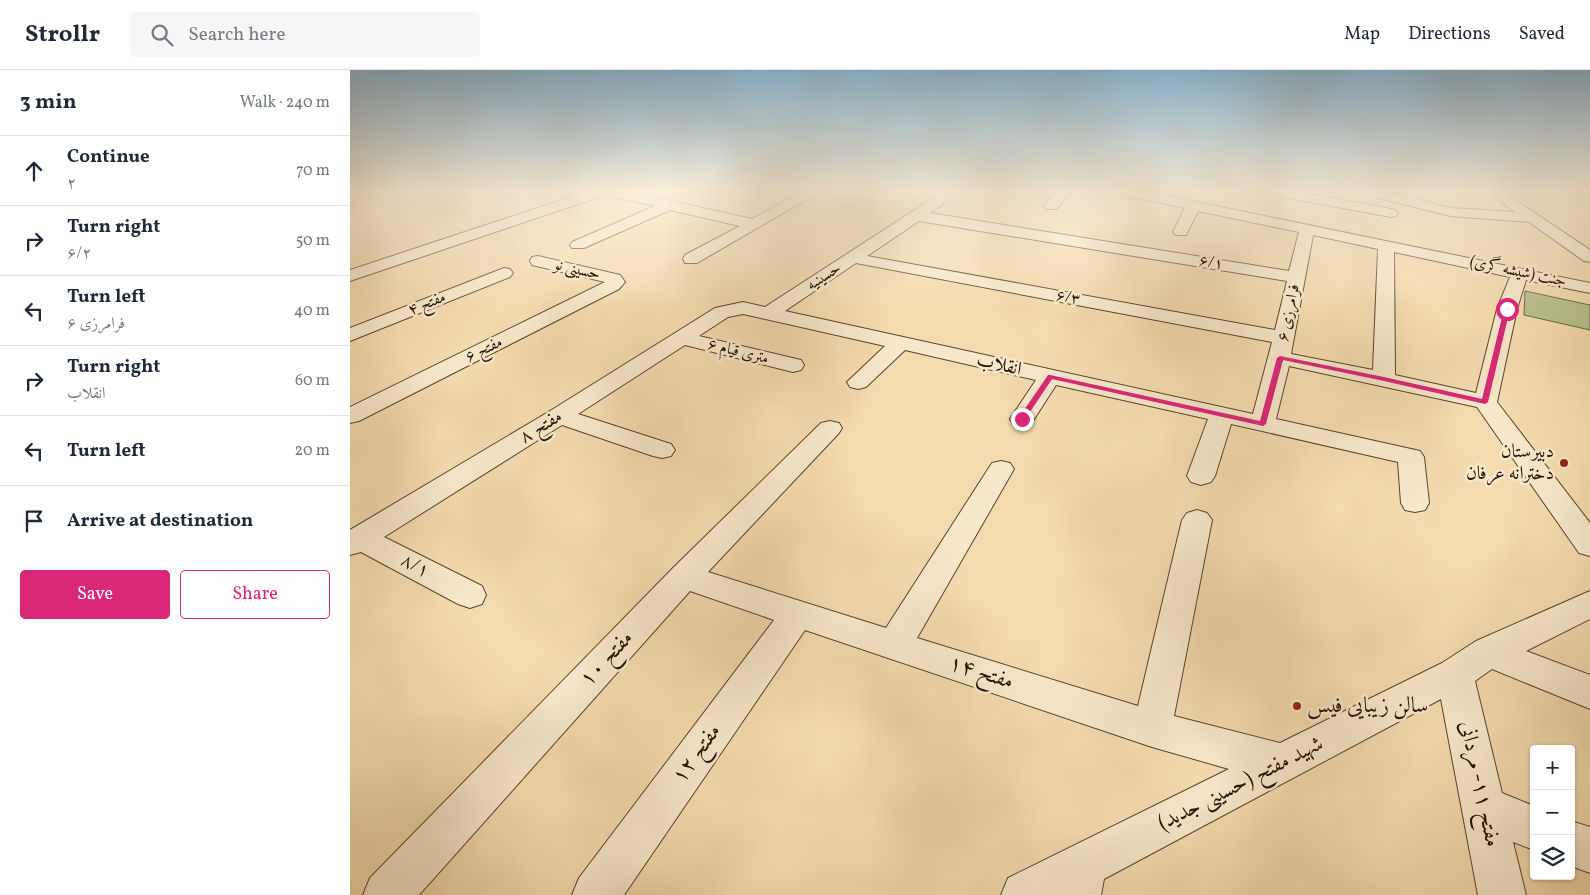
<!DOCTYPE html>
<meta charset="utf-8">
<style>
:root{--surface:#fff;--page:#f6f6f7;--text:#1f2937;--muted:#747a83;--line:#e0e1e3;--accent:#db2777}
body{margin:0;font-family:Vollkorn,Amiri,serif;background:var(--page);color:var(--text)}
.controls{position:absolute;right:15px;bottom:15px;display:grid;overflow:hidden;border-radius:5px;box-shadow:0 1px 4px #0004}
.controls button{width:45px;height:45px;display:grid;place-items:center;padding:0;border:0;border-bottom:1px solid var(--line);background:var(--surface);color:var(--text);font:25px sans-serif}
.stop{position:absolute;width:15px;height:15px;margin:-11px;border:4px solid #db2777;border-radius:50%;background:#fff}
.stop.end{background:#db2777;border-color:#fff;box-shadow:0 1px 5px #0008}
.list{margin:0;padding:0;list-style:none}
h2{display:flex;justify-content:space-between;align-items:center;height:65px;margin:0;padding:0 20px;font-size:21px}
h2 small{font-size:16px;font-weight:400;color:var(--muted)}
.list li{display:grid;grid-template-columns:32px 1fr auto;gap:15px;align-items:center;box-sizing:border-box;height:70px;padding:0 20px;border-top:1px solid var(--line)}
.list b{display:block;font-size:19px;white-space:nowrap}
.list p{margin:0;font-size:16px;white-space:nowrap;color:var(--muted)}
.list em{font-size:16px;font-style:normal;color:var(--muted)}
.actions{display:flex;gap:10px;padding:15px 20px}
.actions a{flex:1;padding:11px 0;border:1px solid var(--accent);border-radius:5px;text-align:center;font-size:18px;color:var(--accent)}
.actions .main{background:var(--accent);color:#fff}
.icon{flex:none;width:28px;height:28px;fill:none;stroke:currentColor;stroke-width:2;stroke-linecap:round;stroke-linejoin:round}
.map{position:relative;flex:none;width:1240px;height:825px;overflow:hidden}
header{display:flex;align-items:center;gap:30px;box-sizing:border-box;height:70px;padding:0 25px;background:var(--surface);border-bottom:1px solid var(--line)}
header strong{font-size:24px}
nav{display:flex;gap:28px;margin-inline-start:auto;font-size:18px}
.search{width:350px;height:45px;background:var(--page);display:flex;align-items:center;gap:12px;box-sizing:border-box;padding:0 18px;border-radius:5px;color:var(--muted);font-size:19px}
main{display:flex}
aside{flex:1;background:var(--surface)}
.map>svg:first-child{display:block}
.green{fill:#b8c18d;stroke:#6e6948}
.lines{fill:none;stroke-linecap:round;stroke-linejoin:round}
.minor-casing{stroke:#59442f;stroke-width:2}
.minor{fill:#f8e8cb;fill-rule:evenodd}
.route{fill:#db2777}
.poi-dot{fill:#8f2418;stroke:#f8e8cb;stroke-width:2}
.labels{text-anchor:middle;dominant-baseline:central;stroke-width:5;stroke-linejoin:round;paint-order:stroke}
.far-street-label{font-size:16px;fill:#251104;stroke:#f8e8cb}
.street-label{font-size:19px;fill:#251104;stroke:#f8e8cb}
.poi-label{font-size:19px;fill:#251104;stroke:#f8e8cb;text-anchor:end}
.near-street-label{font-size:22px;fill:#251104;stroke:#f8e8cb}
.near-poi-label{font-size:22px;fill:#251104;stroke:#f8e8cb;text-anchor:start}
</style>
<header>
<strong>Strollr</strong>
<div class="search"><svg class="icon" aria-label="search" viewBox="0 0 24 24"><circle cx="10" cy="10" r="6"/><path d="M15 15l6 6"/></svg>Search here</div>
<nav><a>Map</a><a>Directions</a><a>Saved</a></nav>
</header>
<main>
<aside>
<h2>3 min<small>Walk · 240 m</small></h2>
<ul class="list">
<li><svg class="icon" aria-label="ahead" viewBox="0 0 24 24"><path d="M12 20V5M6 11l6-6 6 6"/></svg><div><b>Continue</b><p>۲</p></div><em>70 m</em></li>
<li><svg class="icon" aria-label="right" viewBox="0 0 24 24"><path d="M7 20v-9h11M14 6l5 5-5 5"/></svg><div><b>Turn right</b><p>۶/۲</p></div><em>50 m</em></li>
<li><svg class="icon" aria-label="left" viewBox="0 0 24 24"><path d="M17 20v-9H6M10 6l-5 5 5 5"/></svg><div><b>Turn left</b><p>فرامرزی ۶</p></div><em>40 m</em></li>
<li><svg class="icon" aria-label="right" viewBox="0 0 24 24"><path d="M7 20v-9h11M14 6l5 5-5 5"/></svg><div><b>Turn right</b><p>انقلاب</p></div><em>60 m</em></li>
<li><svg class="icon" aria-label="left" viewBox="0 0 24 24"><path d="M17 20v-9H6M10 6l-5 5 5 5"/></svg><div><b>Turn left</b></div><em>20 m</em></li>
<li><svg class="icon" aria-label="arrive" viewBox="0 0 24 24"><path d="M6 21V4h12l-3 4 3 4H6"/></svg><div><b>Arrive at destination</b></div></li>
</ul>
<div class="actions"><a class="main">Save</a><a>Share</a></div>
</aside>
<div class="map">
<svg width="1240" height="825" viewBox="0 0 1240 825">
<rect width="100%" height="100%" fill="#f4dbaf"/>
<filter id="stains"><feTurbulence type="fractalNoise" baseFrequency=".004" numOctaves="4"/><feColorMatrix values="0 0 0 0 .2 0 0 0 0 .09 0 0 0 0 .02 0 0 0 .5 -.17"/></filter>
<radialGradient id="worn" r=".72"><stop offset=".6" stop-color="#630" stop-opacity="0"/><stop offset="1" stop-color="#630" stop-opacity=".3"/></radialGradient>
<polygon class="green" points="1175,221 1240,235 1240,260 1174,245"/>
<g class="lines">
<g class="minor-casing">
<g id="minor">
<polygon points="239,121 276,121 402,149 454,121 471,121 347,193 335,193 333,189 335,185 390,156 320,140 234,178 222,178 220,175 222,172 305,136 255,125 0,211 0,200"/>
<path d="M594 121H611L580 143 939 201 949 162 848 141 836 165H826L823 162 835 138 772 125 765 121H793L1240 213V223L1176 210 1167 239 1147 332 1240 453V486L1229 483 1127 337 939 296 926 349 1070 381 1074 387 1079 433 1075 440 1065 442 1055 440 1051 433 1048 392 881 354 865 406 861 412 851 415 841 412 837 406 858 349 706 315 681 354 672 356 663 354 660 349 686 310 555 280 516 317 508 319 500 317 497 312 535 276 393 244 378 247 349 266 451 290 454 295 451 300 443 302 335 275 228 344 321 374 325 380 321 386 312 388 303 386 212 355 34 467 132 516 136 525 132 534 120 538 108 534 11 482 0 485V460L200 341 365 238 393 232 415 237ZM569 151 937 211 925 260 517 186ZM963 165 1028 179 1023 300 941 284ZM1044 182 1160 207 1147 239 1126 323 1045 305ZM506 193 922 272 903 344 435 241Z"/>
<polygon points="707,121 722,121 706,139 696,139 694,136"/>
<polygon points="915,121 946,121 1041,139 1046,140 1048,143 1046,146 1041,147 922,125"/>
<polygon points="1010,121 1034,121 1101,138 1165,142 1136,121 1152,121 1240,180 1240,192 1234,191 1179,152 1101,146 1012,124"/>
<polygon points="188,186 270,205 275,212 269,219 9,351 0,353 0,337 255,212 182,195 180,191 182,187"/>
<polygon points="154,198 160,199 163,203 160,207 0,271 0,258"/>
<polygon points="480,351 489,353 492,358 489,363 358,502 536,558 642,393 651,391 660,393 664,399 567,568 788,636 832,450 837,443 847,440 857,443 862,450 824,646 930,673 1092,593 1126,571 1240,521 1240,549 1176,581 1240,605 1240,639 1142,599 1125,611 1152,723 1184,736 1184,780 1163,772 1176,825 1128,825 1091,629 754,809 751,825 651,825 658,808 879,699 802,677 455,560 274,825 222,825 229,808 424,550 340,521 69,825 13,825 20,808 323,498 471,353"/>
<polygon points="1221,751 1240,757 1240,803 1221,796"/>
</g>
</g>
<use href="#minor" class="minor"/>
</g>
<linearGradient id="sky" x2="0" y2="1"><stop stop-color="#8ab6d3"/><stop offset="0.51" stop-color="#faefdb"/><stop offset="1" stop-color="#faefdb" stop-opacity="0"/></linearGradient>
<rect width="1240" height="237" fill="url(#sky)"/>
<polygon class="route" points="1157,237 1160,239 1138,332 1135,334 1034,311 933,290 916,354 913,356 702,309 674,351 668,349 698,305 700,305 910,351 927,288 930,286 1034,307 1132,329 1154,239"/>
<g class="poi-dot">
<circle cx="1214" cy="393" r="5"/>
<circle cx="947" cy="636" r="5"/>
</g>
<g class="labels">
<g class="far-street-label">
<text transform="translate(861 193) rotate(9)">۶/۱</text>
<text transform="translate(227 200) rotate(13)">حسینی نو</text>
<text transform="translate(1168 202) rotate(12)">جنت (شیشه گری)</text>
<text transform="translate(474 207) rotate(-33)">حسینیه</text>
<text transform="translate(718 228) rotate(10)">۶/۳</text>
<text transform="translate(77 234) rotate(-22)">مفتح ۴</text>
<text transform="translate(939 243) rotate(-78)">فرامرزی ۶</text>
<text transform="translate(134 280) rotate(-26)">مفتح ۶</text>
<text transform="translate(388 282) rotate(14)">۶ متری قیام</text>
</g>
<g class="street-label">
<text transform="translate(649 295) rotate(13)">انقلاب</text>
<text transform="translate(191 357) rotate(-32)">مفتح ۸</text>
<text transform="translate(65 496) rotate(28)">۸/۱</text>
</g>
<g class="poi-label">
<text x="1204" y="382">دبیرستان<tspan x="1204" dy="22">دخترانه عرفان</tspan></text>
</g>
<g class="near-street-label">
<text transform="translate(257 589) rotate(-47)">مفتح ۱۰</text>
<text transform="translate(631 603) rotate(18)">مفتح ۱۴</text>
<text transform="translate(347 684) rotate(-54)">مفتح ۱۲</text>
<text transform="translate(891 714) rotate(-27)">شهید مفتح (حسینی جدید)</text>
<text transform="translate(1129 714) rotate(78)">مفتح ۱۱- مردانی</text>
</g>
<g class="near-poi-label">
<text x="957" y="636">سالن زیبایی فیس</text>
</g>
</g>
<rect width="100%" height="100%" filter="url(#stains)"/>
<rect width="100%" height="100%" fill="url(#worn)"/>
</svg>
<div class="controls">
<button>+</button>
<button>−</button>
<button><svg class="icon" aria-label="layers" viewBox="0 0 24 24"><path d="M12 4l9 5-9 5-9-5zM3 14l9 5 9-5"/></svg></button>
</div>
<div class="stop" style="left:1157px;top:239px"></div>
<div class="stop end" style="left:672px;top:349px"></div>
</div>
</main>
